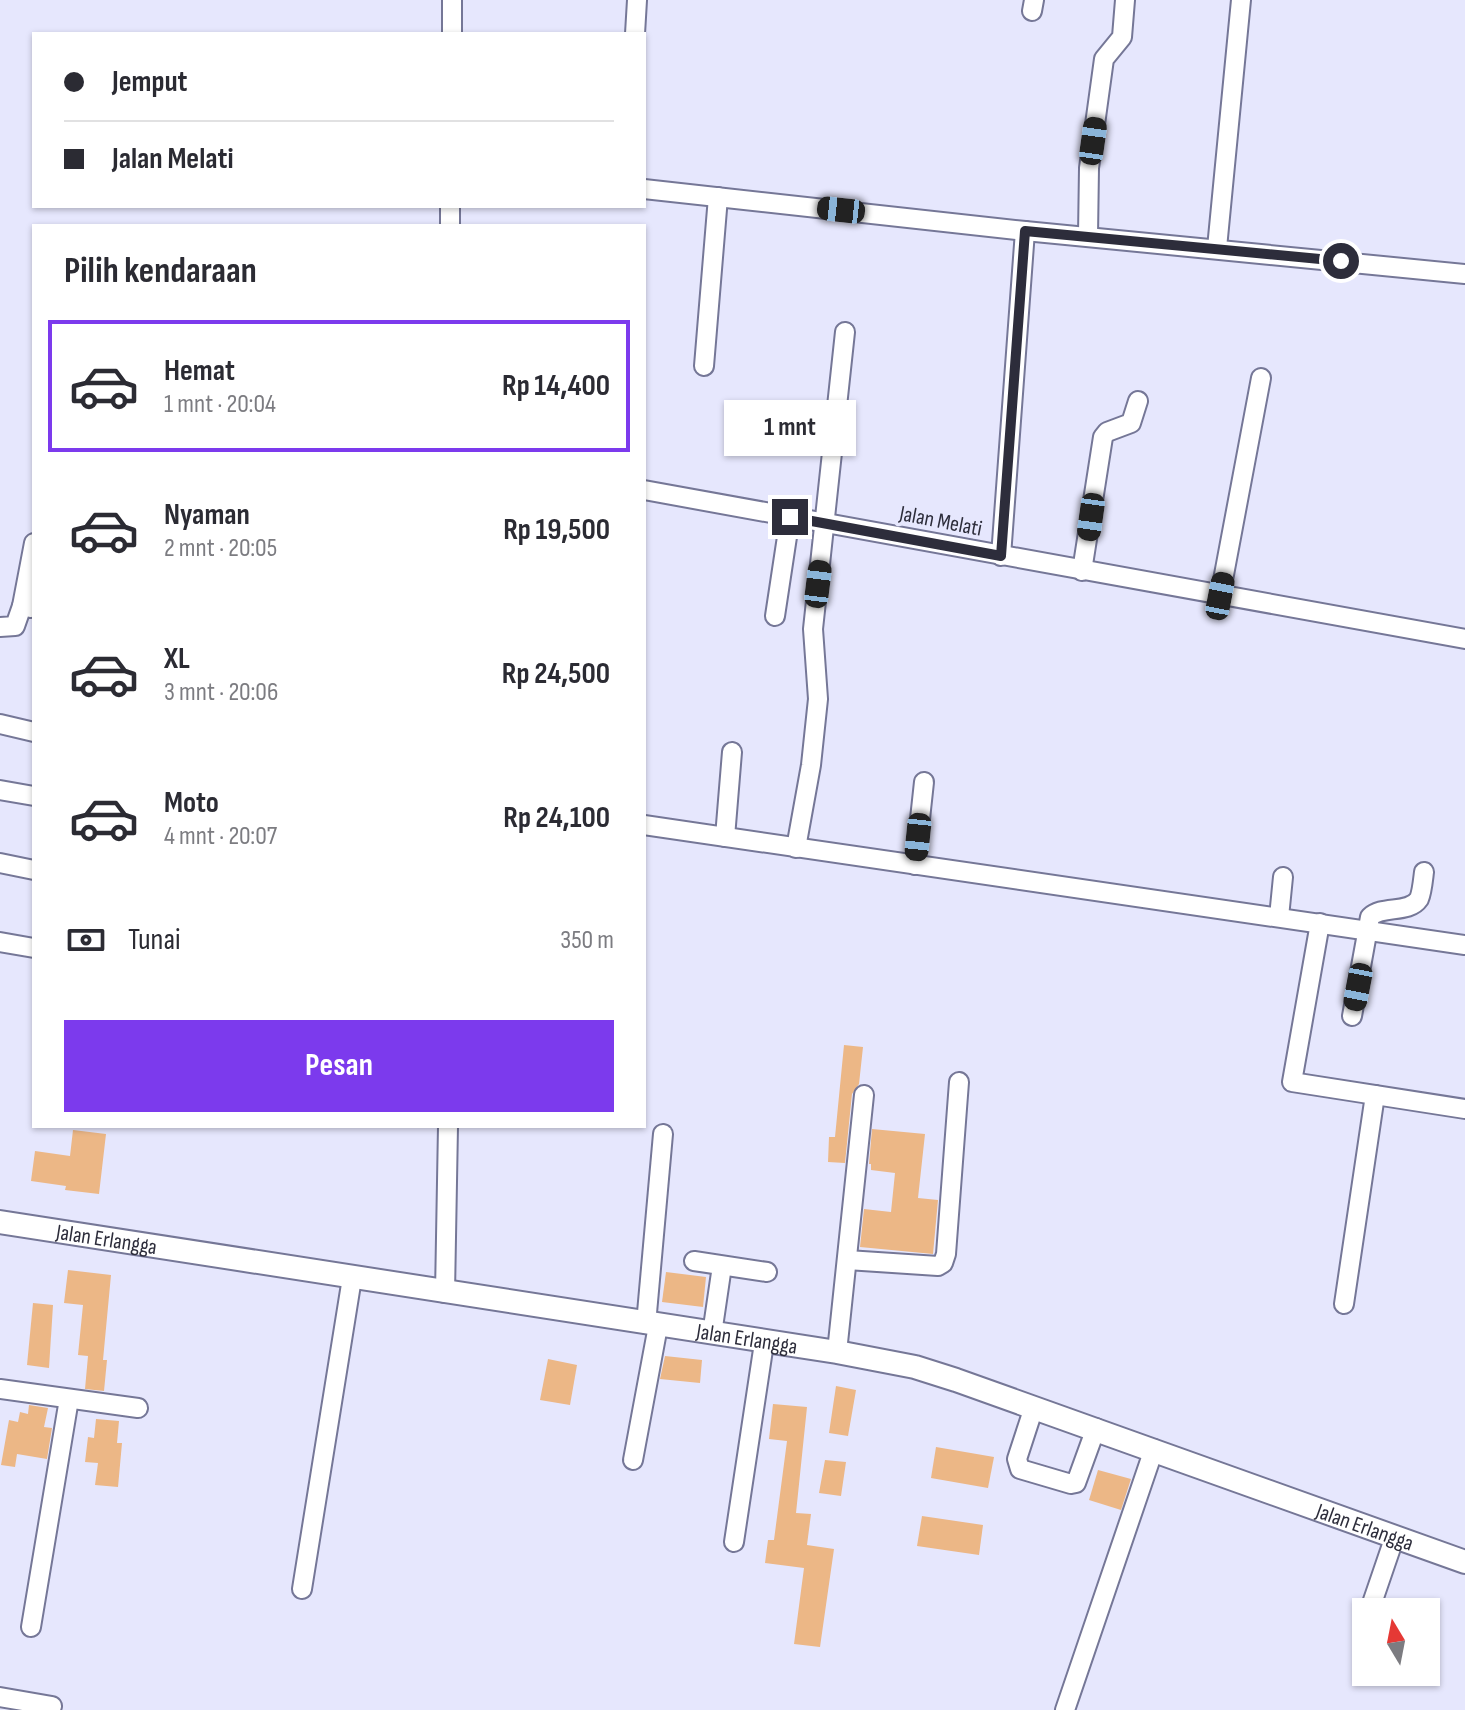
<!DOCTYPE html>
<html lang="id">
<meta charset="utf-8">
<style>
:root{--surface:#fff;--page:#f7f7f7;--text:#2b2b33;--muted:#7c7c81;--line:#e1e1e2;--accent:#7c3aed}
body{margin:0;font-family:"Sofia Sans Condensed",sans-serif;background:var(--page);color:var(--text);height:100vh;display:flex;flex-direction:column;font-size:30px;white-space:nowrap}
*{box-sizing:border-box;margin:0}
p{font-size:26px;color:var(--muted)}
.icon{flex:none;width:44px;height:44px;fill:none;stroke:currentColor;stroke-width:2;stroke-linecap:round;stroke-linejoin:round}
.map{position:relative;flex:1;overflow:hidden}
.side{position:absolute;left:32px;top:224px;width:614px;height:904px;display:flex;flex-direction:column;background:var(--surface);border-radius:0px;box-shadow:0 2px 6px #0004}
.side>*{flex:none}
.guide{position:absolute;left:32px;top:32px;width:614px;height:176px;border-radius:0px;box-shadow:0 2px 6px #0004;display:grid;align-content:center;height:176px;padding:0 32px;background:var(--surface)}
.needle{width:52px;rotate:350deg}
.buttons{position:absolute;left:1352px;top:1598px;display:grid;gap:16px}
.buttons a{display:grid;place-items:center;width:88px;height:88px;border-radius:0px;background:var(--surface);box-shadow:0 2px 6px #0004;font-size:40px}
.end{position:absolute;width:36px;height:36px;margin:-18px;border:10px solid #2d2d3b;background:#fff;box-shadow:0 0 0 4px #fff}
.from{border-radius:50%}
.bubble{position:absolute;height:56px;border-radius:0px;background:var(--surface);box-shadow:0 2px 6px #0004;font-size:26px;font-weight:700;line-height:56px;text-align:center}
.car{position:absolute;width:24px;height:48px;margin:-24px -12px;border-radius:10px;box-shadow:0 0 6px 2px #0007;background:linear-gradient(#222 24%,#8ab4d8 0 40%,#222 0 76%,#8ab4d8 0 86%,#222 0)}
.guide b{display:flex;align-items:center;gap:28px;height:76px;font-size:30px}
.guide b+b{border-top:2px solid var(--line)}
.guide i{width:20px;height:20px;background:var(--text)}
ul{padding:0;list-style:none}
li{display:flex;align-items:center;gap:24px;height:132px;margin:0 16px 12px;padding:0 16px;border:4px solid transparent;border-radius:0px}
li div{flex:1}
li b{display:block;font-size:30px}
li em{font-style:normal;font-weight:700}
li.active{border-color:var(--accent)}
li>.icon{width:72px;height:72px;stroke-width:1.5}
h2{padding:0 32px;font-size:36px;line-height:96px}
.pay{display:flex;align-items:center;gap:20px;height:88px;padding:0 32px;font-size:30px}
.pay p{margin-inline-start:auto}
.action{display:flex;gap:16px;margin-top:auto;padding:16px 32px}
.action a{flex:1;height:92px;border-radius:0px;background:var(--accent);color:#fff;font-size:32px;font-weight:700;line-height:92px;text-align:center}
.map>svg:first-child{display:block}
.building{fill:#ecb786}
.lines{fill:none;stroke-linecap:round;stroke-linejoin:round}
.minor-casing{stroke:#757797;stroke-width:22}
.major-casing{stroke:#757797;stroke-width:26}
.minor{stroke:#fff;stroke-width:18}
.major{stroke:#fff;stroke-width:22}
.route{stroke:#2d2d3b;stroke-width:10}
.labels{text-anchor:middle;stroke-width:7;stroke-linejoin:round;paint-order:stroke}
.street-label{font-size:22px;fill:#2d2d3b;stroke:#e6e7fd}
</style>
<div class="map">
<svg width="1465" height="1710" viewBox="0 0 1465 1710">
<rect width="100%" height="100%" fill="#e6e7fd"/>
<g class="building">
<polygon points="844,1045 863,1047 859,1084 852,1094 845,1163 828,1162 829,1137 835,1137"/>
<polygon points="872,1129 925,1134 918,1198 938,1200 933,1254 860,1247 864,1209 891,1212 895,1173 871,1170 871,1164 869,1164"/>
<polygon points="73,1130 106,1134 99,1194 65,1190 66,1186 31,1181 35,1151 70,1156"/>
<polygon points="68,1270 111,1275 103,1360 107,1360 104,1391 85,1389 88,1356 78,1355 83,1305 64,1303"/>
<polygon points="666,1272 706,1277 703,1307 662,1302"/>
<polygon points="33,1303 53,1305 49,1368 27,1365"/>
<polygon points="665,1356 702,1360 700,1383 660,1379"/>
<polygon points="548,1359 577,1365 570,1405 540,1400"/>
<polygon points="836,1386 856,1390 848,1436 829,1433"/>
<polygon points="773,1404 807,1407 796,1513 811,1514 807,1545 834,1549 820,1647 794,1644 804,1568 765,1563 768,1540 774,1540 787,1441 769,1439"/>
<polygon points="29,1405 48,1408 44,1427 52,1428 47,1459 17,1454 15,1467 1,1465 9,1420 18,1422 20,1412 28,1414"/>
<polygon points="96,1419 119,1421 117,1443 122,1443 118,1487 95,1485 98,1463 85,1462 88,1437 94,1438"/>
<polygon points="936,1447 994,1457 988,1488 931,1478"/>
<polygon points="825,1460 846,1462 841,1496 819,1493"/>
<polygon points="1098,1470 1131,1479 1121,1510 1089,1500"/>
<polygon points="922,1516 983,1525 979,1555 917,1546"/>
</g>
<g class="lines">
<defs>
<g id="minor">
<polyline points="1032,11 1034,0"/>
<polyline points="452,34 452,0"/>
<polyline points="635,34 637,0"/>
<polyline points="644,189 1025,231 1465,274"/>
<polyline points="450,226 450,206"/>
<polyline points="1088,235 1089,168 1104,59 1122,37 1125,0"/>
<polyline points="1217,248 1241,0"/>
<polyline points="704,366 718,197"/>
<polyline points="644,490 1465,639"/>
<polyline points="1001,556 1025,231"/>
<polyline points="1082,571 1103,437 1107,432 1131,423 1138,401"/>
<polyline points="1220,596 1261,378"/>
<polyline points="22,606 34,543"/>
<polyline points="775,616 790,517"/>
<polyline points="0,627 15,626 22,606 31,608"/>
<polyline points="0,724 34,732"/>
<polyline points="0,790 34,796"/>
<polyline points="644,825 1465,945"/>
<polyline points="725,837 732,752"/>
<polyline points="796,848 811,765 818,699 813,629 845,332"/>
<polyline points="0,863 34,870"/>
<polyline points="915,865 924,782"/>
<polyline points="1279,917 1283,877"/>
<polyline points="1320,923 1292,1082 1465,1109"/>
<polyline points="0,942 34,948"/>
<path d="M1352,1016L1370,917C1382,905 1409,914 1419,899C1422,892 1423,880 1424,872"/>
<polyline points="847,1260 938,1266 943,1263 946,1254 959,1082"/>
<polyline points="694,1261 767,1272"/>
<polyline points="445,1293 448,1126"/>
<polyline points="1344,1304 1375,1095"/>
<polyline points="646,1324 663,1134"/>
<polyline points="712,1334 722,1266"/>
<polyline points="837,1352 864,1095"/>
<polyline points="0,1389 138,1408"/>
<polyline points="1034,1407 1017,1459 1020,1469 1071,1484 1076,1483 1096,1428"/>
<polyline points="633,1460 658,1326"/>
<polyline points="734,1542 764,1343"/>
<polyline points="302,1589 352,1278"/>
<polyline points="1369,1612 1395,1536"/>
<polyline points="31,1627 69,1399"/>
<polyline points="0,1697 52,1706"/>
<polyline points="1065,1710 1154,1449"/>
</g>
<g id="major">
<path id="s1" d="M0,1222L837,1352L915,1367L956,1380L1465,1562"/>
</g>
</defs>
<use href="#minor" class="minor-casing"/>
<use href="#major" class="major-casing"/>
<use href="#minor" class="minor"/>
<use href="#major" class="major"/>
</g>
<g class="lines">
<polyline class="route" points="790,517 1001,556 1025,231 1341,261"/>
</g>
<g class="labels">
<g class="street-label">
<text transform="translate(941 520) rotate(11)" y="8">Jalan Melati</text>
<text dy="8" stroke="none"><textPath href="#s1" startOffset="108">Jalan Erlangga</textPath></text>
<text dy="8" stroke="none"><textPath href="#s1" startOffset="756">Jalan Erlangga</textPath></text>
<text dy="8" stroke="none"><textPath href="#s1" startOffset="1404">Jalan Erlangga</textPath></text>
</g>
</g>
</svg>
<div class="buttons">
<a><svg class="needle" viewBox="-14 -14 28 28"><path d="M0-13l5 13h-10z" fill="#e53935"/><path d="M0 13l5-13h-10z" fill="#7c7c81"/></svg></a>
</div>
<i class="end from" style="left:1341px;top:261px"></i>
<i class="end" style="left:790px;top:517px"></i>
<div class="bubble" style="left:724px;top:400px;width:132px">1 mnt</div>
<i class="car" style="left:1093px;top:141px;rotate:8deg"></i>
<i class="car" style="left:841px;top:210px;rotate:276deg"></i>
<i class="car" style="left:1091px;top:517px;rotate:188deg"></i>
<i class="car" style="left:818px;top:584px;rotate:7deg"></i>
<i class="car" style="left:1220px;top:596px;rotate:11deg"></i>
<i class="car" style="left:918px;top:837px;rotate:186deg"></i>
<i class="car" style="left:1358px;top:987px;rotate:191deg"></i>
<div class="guide">
<b><i class="from"></i>Jemput</b>
<b><i></i>Jalan Melati</b>
</div>
<section class="side">
<h2>Pilih kendaraan</h2>
<ul>
<li class="active"><svg class="icon" aria-label="car" viewBox="0 0 24 24"><path d="M5 17H2v-5l4-1 3-4h7l3 4 3 1v5h-3M9 17h6M6 11h13"/><circle cx="7" cy="17" r="2"/><circle cx="17" cy="17" r="2"/></svg><div><b>Hemat</b><p>1 mnt · 20:04</p></div><em>Rp 14,400</em></li>
<li><svg class="icon" aria-label="car" viewBox="0 0 24 24"><path d="M5 17H2v-5l4-1 3-4h7l3 4 3 1v5h-3M9 17h6M6 11h13"/><circle cx="7" cy="17" r="2"/><circle cx="17" cy="17" r="2"/></svg><div><b>Nyaman</b><p>2 mnt · 20:05</p></div><em>Rp 19,500</em></li>
<li><svg class="icon" aria-label="car" viewBox="0 0 24 24"><path d="M5 17H2v-5l4-1 3-4h7l3 4 3 1v5h-3M9 17h6M6 11h13"/><circle cx="7" cy="17" r="2"/><circle cx="17" cy="17" r="2"/></svg><div><b>XL</b><p>3 mnt · 20:06</p></div><em>Rp 24,500</em></li>
<li><svg class="icon" aria-label="car" viewBox="0 0 24 24"><path d="M5 17H2v-5l4-1 3-4h7l3 4 3 1v5h-3M9 17h6M6 11h13"/><circle cx="7" cy="17" r="2"/><circle cx="17" cy="17" r="2"/></svg><div><b>Moto</b><p>4 mnt · 20:07</p></div><em>Rp 24,100</em></li>
</ul>
<div class="pay"><svg class="icon" aria-label="cash" viewBox="0 0 24 24"><path d="M3 7h18v10H3z"/><circle cx="12" cy="12" r="2"/></svg>Tunai<p>350 m</p></div>
<div class="action"><a>Pesan</a></div>
</section>
</div>
